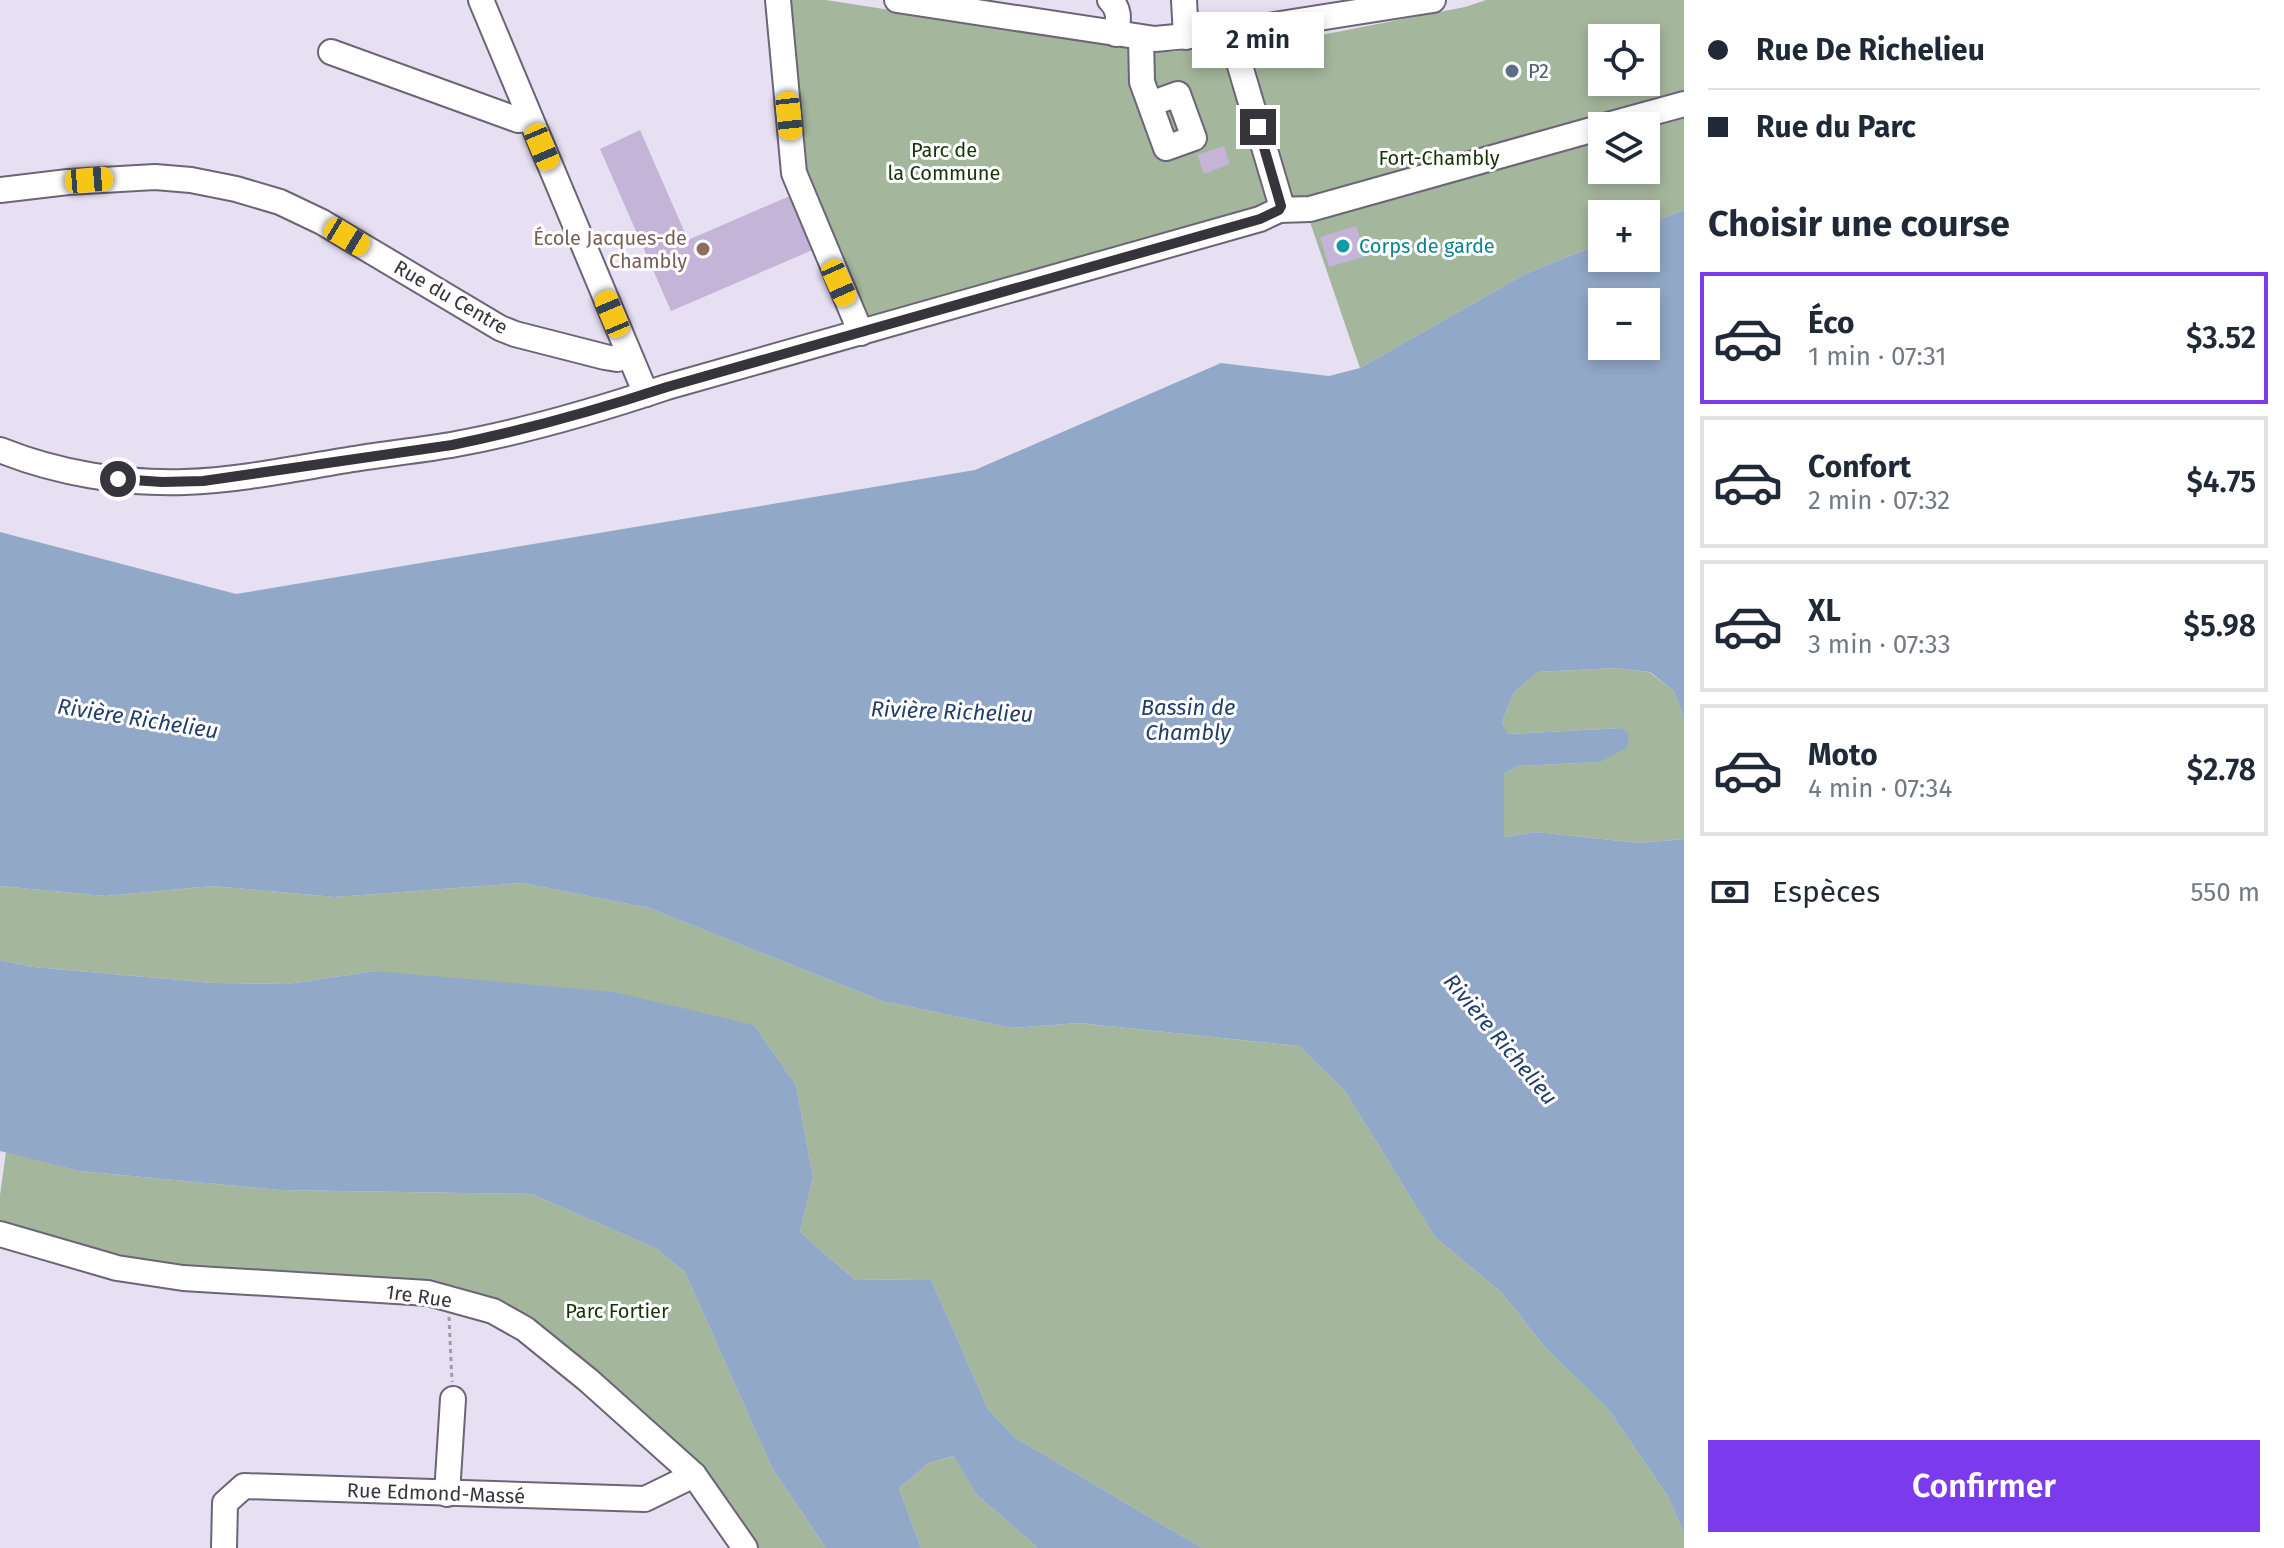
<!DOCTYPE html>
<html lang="fr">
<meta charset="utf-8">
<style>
:root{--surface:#fff;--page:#f6f6f7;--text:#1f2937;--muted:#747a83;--line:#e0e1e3;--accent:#7c3aed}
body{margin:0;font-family:"Fira Sans",sans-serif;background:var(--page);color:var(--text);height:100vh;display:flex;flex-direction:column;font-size:30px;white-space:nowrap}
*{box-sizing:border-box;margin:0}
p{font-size:26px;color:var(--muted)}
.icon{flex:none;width:44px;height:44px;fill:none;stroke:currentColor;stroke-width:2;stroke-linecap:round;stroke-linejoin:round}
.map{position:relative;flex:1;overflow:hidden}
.sheet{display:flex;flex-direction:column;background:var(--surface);width:600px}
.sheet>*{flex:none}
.top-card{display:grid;align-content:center;height:176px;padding:0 24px;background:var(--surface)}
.tools{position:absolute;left:1588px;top:24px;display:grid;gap:16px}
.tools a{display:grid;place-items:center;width:72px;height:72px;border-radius:0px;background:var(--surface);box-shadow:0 4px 12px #0003;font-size:40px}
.end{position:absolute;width:36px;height:36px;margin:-18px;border:10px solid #37343c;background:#fff;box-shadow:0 0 0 4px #fff}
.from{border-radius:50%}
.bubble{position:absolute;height:56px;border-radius:0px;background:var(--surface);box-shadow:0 4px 12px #0003;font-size:26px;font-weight:600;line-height:56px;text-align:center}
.car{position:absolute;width:24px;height:48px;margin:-24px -12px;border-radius:10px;box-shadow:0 0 6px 2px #0007;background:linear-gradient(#f5c518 24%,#345 0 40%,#f5c518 0 76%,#345 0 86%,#f5c518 0)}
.top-card b{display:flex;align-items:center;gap:28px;height:76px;font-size:30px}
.top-card b+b{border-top:2px solid var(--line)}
.top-card i{width:20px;height:20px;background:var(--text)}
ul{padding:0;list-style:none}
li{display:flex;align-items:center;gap:24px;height:132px;margin:0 16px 12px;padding:0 8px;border:4px solid var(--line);border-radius:0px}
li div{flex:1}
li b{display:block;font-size:30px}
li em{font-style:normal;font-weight:600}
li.on{border-color:var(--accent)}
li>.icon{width:72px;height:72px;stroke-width:1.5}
h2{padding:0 24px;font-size:36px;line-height:96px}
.pay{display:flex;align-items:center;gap:20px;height:88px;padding:0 24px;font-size:30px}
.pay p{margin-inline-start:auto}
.primary-button{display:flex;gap:16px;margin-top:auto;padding:16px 24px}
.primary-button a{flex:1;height:92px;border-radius:0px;background:var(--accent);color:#fff;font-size:32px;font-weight:600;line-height:92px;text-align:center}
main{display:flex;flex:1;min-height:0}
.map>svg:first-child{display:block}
.green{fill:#a4b69c;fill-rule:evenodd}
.water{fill:#92a8c8;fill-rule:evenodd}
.building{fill:#c3b4d8}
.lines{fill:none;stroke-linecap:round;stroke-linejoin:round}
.minor-casing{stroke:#6c6576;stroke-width:28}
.path{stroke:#a19ba9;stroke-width:3;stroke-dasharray:4 4;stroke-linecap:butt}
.minor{stroke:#fff;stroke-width:24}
.route{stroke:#37343c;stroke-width:10}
.service-dot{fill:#5c6f8a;stroke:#fff;stroke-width:3}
.culture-dot{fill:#0f9aa8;stroke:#fff;stroke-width:3}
.education-dot{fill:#8d6e63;stroke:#fff;stroke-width:3}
.labels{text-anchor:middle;stroke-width:6;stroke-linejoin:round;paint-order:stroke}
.service-label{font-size:20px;fill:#4e5e75;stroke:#fff;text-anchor:start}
.park-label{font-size:20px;fill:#153404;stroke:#fff}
.education-label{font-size:20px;fill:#785e54;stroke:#fff;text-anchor:end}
.culture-label{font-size:20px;fill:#0d838f;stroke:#fff;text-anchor:start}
.street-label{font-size:20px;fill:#37343c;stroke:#fff}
.water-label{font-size:22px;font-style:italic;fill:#203e69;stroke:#fff}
</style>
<main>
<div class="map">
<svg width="1684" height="1548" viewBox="0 0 1684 1548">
<rect width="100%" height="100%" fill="#e7dff2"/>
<g class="green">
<polygon points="778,0 826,0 1147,50 1173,52 1234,44 1281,204 861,333 794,173"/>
<path d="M1486,0H1684V210L1646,225V214H1602V243L1525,274L1360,368L1309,219L1291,214L1244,50L1465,7ZM1602,38H1646V82H1602ZM1602,126H1646V170H1602Z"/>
<polygon points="1617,668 1649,672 1674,691 1684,719 1684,839 1639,843 1536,832 1504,837 1504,774 1517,766 1600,762 1621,728 1508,734 1502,723 1514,692 1538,672"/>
<polygon points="522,883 649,908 882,1001 1012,1028 1079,1023 1299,1046 1345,1091 1435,1237 1502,1293 1543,1345 1609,1410 1669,1498 1684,1534 1684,1548 1202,1548 1014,1437 988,1409 931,1279 855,1280 800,1232 813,1177 796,1085 754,1025 375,971 288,984 214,983 33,967 0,960 0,886 105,896 213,886 335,897"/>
<polygon points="6,1152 79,1171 280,1190 532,1194 657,1249 685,1272 772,1468 826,1548 747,1548 709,1494 493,1311 183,1278 0,1234 0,1195"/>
<polygon points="955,1456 976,1494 1038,1548 921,1548 899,1488 929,1463"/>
</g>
<g class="water">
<path d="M1684,210V719L1674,691L1650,672L1616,668L1538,672L1514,692L1502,723L1508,734L1621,728L1629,734L1627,748L1600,762L1517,766L1504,774V837L1536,832L1639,843L1684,839V1534L1669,1498L1609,1410L1543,1345L1502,1293L1435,1237L1345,1091L1299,1046L1079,1023L1012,1028L882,1001L649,908L522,883L335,897L213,886L105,896L0,886V532L236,594L975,470L1221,363L1329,376L1360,368L1525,274L1602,243V258H1646V225ZM1602,302H1646V346H1602Z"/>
<polygon points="0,960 33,967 214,983 288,984 375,971 614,992 754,1025 796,1085 813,1177 800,1232 855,1280 931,1279 988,1409 1014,1437 1202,1548 1038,1548 976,1494 954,1456 929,1463 899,1488 921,1548 826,1548 772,1468 685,1272 657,1249 532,1194 280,1190 79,1171 0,1151"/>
</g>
<g class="building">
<polygon points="640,130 688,240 792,195 815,249 671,311 600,149"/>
<polygon points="1224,146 1230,164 1204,174 1197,155"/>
<polygon points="1356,226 1366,256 1329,267 1320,237"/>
</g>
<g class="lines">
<defs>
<g id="minor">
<polyline points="481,0 646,394"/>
<polyline points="778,0 794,173 861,333"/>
<polyline points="897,0 1155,39 1230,32 1433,0"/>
<path d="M1110,0C1121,10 1118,21 1116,34"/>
<polyline points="1184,0 1186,37"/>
<polyline points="1230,32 1281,204 1279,210"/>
<polyline points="1141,38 1142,82 1166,148 1194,138 1178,94 1150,104"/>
<polyline points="331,52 510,117 518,120 530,119"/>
<polyline points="1604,126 1684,104"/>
<polyline points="0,190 68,182 155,177 191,180 236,189 280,202 322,222 500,328 515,334 605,357 617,359 629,356"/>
<path d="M0,450C57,473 123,484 185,482C243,480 302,467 360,458C391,453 424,450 456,444C527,431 598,410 667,387L1260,219L1279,210L1310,209L1602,127"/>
<polyline points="0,1234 117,1268 183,1278 428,1293 493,1311 525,1329 588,1380 694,1475 745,1548"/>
<polyline points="447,1494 453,1399"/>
<polyline points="224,1548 225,1503 244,1486 645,1499 694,1475"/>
</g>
</defs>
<use href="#minor" class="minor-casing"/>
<polyline class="path" points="449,1317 452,1382"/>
<use href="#minor" class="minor"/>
</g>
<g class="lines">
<path class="route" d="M118,479L162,482L203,481L452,445C525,430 597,410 667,387L1260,219L1279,210L1281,206L1258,127"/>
</g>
<circle class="service-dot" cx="1512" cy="71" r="8"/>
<circle class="culture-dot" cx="1343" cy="246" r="8"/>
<circle class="education-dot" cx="703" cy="249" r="8"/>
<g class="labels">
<g class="service-label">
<text x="1528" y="78">P2</text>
</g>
<g class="park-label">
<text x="944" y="157">Parc de<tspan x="944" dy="23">la Commune</tspan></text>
<text x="1439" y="165">Fort-Chambly</text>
<text x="617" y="1318">Parc Fortier</text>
</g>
<g class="education-label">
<text x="687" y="245">École Jacques-de<tspan x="687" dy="23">Chambly</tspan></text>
</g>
<g class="culture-label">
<text x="1359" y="253">Corps de garde</text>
</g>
<g class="street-label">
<text transform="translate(451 297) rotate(30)" y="7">Rue du Centre</text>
<text transform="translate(419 1296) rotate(8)" y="7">1re Rue</text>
<text transform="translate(436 1493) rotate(2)" y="7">Rue Edmond-Massé</text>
</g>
<g class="water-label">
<text x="1188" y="715">Bassin de<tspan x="1188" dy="25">Chambly</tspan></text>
<text transform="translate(952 711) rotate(2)" y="8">Rivière Richelieu</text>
<text transform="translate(138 718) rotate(9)" y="8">Rivière Richelieu</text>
<text transform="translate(1501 1039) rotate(50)" y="8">Rivière Richelieu</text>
</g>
</g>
</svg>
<div class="tools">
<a><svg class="icon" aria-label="locate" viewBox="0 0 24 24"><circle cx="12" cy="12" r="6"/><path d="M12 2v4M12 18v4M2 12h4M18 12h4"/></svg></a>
<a><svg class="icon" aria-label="layers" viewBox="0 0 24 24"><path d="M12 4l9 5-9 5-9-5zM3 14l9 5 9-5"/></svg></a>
<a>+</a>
<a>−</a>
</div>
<i class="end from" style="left:118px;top:479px"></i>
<i class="end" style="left:1258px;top:127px"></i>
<div class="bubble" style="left:1192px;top:12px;width:132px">2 min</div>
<i class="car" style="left:789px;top:116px;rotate:174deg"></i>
<i class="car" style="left:542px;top:147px;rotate:157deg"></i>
<i class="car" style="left:89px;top:180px;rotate:85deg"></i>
<i class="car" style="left:347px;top:237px;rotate:121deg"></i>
<i class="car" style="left:839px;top:283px;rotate:156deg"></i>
<i class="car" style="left:612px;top:314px;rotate:337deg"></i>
</div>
<section class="sheet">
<div class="top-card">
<b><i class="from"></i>Rue De Richelieu</b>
<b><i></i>Rue du Parc</b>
</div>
<h2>Choisir une course</h2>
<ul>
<li class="on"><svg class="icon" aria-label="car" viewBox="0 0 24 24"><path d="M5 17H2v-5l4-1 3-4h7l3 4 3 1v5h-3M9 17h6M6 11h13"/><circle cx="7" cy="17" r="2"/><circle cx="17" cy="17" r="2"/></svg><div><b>Éco</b><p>1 min · 07:31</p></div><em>$3.52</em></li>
<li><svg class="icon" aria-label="car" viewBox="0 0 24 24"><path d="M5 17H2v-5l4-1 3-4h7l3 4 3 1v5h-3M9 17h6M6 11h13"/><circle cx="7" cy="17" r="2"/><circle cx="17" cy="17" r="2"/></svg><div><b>Confort</b><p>2 min · 07:32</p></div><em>$4.75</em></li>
<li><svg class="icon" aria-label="car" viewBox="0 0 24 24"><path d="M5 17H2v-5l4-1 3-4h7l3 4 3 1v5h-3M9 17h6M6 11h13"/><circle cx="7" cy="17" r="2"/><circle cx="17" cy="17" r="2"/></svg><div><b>XL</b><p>3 min · 07:33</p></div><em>$5.98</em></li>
<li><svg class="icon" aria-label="car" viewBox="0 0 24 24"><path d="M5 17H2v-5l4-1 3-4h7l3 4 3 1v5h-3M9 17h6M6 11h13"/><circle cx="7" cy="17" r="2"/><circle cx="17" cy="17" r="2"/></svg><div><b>Moto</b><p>4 min · 07:34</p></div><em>$2.78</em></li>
</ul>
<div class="pay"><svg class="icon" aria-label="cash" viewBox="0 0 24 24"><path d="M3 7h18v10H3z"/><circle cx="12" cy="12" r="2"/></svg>Espèces<p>550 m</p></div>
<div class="primary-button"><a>Confirmer</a></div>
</section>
</main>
